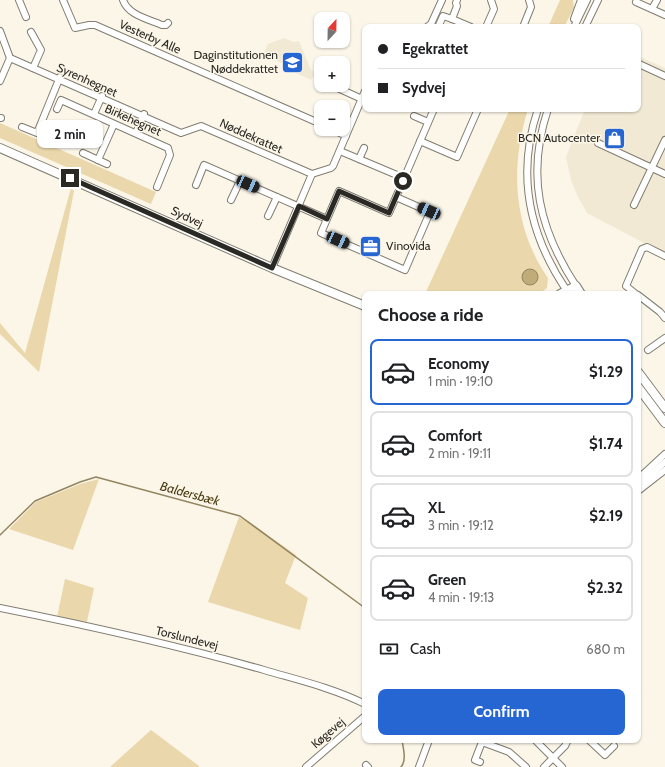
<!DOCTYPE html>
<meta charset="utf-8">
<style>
:root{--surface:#fff;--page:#f6f6f6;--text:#202124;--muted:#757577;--line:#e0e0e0;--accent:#2666d2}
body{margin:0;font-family:Cabin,sans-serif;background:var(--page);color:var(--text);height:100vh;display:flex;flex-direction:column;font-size:15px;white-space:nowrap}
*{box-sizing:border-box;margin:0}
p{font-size:13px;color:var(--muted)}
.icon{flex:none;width:22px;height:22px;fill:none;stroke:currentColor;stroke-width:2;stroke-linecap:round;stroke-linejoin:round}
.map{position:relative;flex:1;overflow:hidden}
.details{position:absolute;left:362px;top:291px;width:279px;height:452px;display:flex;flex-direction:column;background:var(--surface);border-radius:8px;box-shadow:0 1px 3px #0004}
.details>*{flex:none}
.banner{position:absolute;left:362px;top:24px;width:279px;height:88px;border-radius:8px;box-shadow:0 1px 3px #0004;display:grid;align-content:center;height:88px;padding:0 16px;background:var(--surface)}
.needle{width:26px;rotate:22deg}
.buttons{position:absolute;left:314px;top:12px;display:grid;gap:8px}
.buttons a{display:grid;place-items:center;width:36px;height:36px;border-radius:8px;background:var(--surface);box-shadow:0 1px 3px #0004;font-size:20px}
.end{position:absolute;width:18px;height:18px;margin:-9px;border:5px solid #2b2924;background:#fff;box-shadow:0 0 0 2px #fff}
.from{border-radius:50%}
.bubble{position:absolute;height:28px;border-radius:8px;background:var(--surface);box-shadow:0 1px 3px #0004;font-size:13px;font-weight:700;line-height:28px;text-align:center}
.car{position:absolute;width:12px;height:24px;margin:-12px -6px;border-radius:5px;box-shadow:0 0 3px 1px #0007;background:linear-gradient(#222 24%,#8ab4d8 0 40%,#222 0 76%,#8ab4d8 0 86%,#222 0)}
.banner b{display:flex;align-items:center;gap:14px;height:38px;font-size:15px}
.banner b+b{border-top:1px solid var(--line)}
.banner i{width:10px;height:10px;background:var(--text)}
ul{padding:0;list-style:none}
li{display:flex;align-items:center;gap:12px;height:66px;margin:0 8px 6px;padding:0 8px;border:2px solid var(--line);border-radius:8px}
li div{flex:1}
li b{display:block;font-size:15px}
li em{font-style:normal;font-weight:700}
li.selected{border-color:var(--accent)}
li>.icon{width:36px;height:36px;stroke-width:1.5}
h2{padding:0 16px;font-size:18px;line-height:48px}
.pay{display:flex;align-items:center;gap:10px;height:44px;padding:0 16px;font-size:15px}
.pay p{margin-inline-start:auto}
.cta{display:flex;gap:8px;margin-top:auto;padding:8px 16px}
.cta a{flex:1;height:46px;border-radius:8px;background:var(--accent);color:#fff;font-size:16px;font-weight:700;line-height:46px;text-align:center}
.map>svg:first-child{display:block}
.built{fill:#f1e9d4}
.green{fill:#ead8ac}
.water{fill:#c0ac78;stroke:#93855f}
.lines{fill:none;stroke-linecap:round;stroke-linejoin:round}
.stream{stroke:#93855f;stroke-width:1.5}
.minor-casing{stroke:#817d71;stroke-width:8}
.major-casing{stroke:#817d71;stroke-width:10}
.minor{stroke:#fff;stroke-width:6}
.major{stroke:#fff;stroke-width:8}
.route{stroke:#2b2924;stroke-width:5}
.labels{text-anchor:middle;stroke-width:3;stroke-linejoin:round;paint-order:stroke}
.street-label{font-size:12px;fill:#2b2924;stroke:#fbf6e8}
.poi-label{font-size:12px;fill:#2b2924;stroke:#fbf6e8;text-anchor:end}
.water-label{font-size:13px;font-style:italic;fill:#4c3d14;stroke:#fbf6e8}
</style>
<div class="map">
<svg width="665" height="767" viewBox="0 0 665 767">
<rect width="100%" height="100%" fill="#fbf6e8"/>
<g class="built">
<polygon points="284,38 294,42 299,41 311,70 321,74 321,78 318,79 313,77 311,80 294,72 295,69 263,55 268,44"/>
<polygon points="638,56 665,68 665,254 587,213 578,197 571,180 566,157 585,109 638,109"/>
</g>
<g class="green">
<polygon points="560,0 573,0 574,8 564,27 548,27"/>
<path d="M510,109H528C510,166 513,228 548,278L547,288L539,294H425Z"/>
<polygon points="0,123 156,192 151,204 0,138"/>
<polygon points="71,188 74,191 39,372 0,334 0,323 25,353"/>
<polygon points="99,479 73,550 9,529 36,502 80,484"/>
<polygon points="239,517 248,521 296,555 285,583 308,598 300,630 208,602"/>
<polygon points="65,579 94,588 87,622 57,617"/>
<polygon points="151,730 199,766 199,767 110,767"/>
</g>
<circle class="water" cx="530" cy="277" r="8"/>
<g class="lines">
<g class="stream">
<polyline points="0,535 35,501 80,482 96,477 240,516 365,608"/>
<path d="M401,767C407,760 403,748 402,740"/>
</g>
<defs>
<g id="minor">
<polyline points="19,0 26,17"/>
<polyline points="63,0 75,28 89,25 95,25 321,124"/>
<path d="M123,0C128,15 148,19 162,25H166L168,23"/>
<polyline points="457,0 456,3 457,6 452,19 471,27"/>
<polyline points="636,2 665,15"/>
<polyline points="652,9 657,0"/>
<polyline points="574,19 581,0"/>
<polyline points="439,25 443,16 452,19"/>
<polyline points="427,27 431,24 442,0"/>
<polyline points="486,27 494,9 491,0"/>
<polyline points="523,27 531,7 529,0"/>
<polyline points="574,27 587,0"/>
<polyline points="585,27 598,0"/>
<polyline points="0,31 10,58 181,133 201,126 312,174"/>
<polyline points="31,32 41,50 33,68"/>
<polyline points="639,64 665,76"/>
<polyline points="0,81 10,58"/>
<polyline points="331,85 362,99"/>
<polyline points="57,109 61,100 168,148 170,155 157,187"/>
<path d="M538,109C516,174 529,235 567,291"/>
<path d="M548,109C526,175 539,229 576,286"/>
<polyline points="94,114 102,96"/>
<polyline points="414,116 428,122"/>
<polyline points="0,118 1,118"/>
<polyline points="22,127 37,133 60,77"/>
<polyline points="331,129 346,136"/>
<polyline points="136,133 144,114"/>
<polyline points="420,141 457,157 478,109"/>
<polyline points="598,143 665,174"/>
<polyline points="340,151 404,178"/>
<polyline points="83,153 107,164"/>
<polyline points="359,159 364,148"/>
<polyline points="98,160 114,124"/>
<polyline points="196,185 204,165 327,219 321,233 405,270 430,212 396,197 389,213 339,191 327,219"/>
<polyline points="396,197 434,109"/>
<polyline points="231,200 240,181"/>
<polyline points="634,205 665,140"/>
<polyline points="268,216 277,197"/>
<polyline points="272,268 312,174 331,168 333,166 365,91"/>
<polyline points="636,294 626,286 642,249 647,247 665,256"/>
<polyline points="638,295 660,312 665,318"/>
<polyline points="648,350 665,338"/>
<polyline points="638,479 665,454"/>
<polyline points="638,486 665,462"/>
<polyline points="638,491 665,470"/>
<path d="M0,608C90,626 176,645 264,670C298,680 333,688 365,704"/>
<polyline points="535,740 562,767"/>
<polyline points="589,740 605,755 614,746"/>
<polyline points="480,762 475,760 482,742 509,752 526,767"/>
<polyline points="366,765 368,767"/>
<polyline points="306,767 365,716"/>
<polyline points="419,767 429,740"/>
<polyline points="544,767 565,746 568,740"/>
</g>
<g id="major">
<polyline points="0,148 272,268 365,306"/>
<polyline points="560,294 576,286 581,294"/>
<polyline points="638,372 665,408"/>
<polyline points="638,387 665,423"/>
</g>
</defs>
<use href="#minor" class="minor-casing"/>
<use href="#major" class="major-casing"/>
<use href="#minor" class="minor"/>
<use href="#major" class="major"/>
</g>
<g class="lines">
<polyline class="route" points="70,178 272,268 299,206 327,219 339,191 389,213 403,181"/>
</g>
<defs>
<symbol id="school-square" viewBox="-11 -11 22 22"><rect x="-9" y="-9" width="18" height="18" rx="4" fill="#2666d2" stroke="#fbf6e8"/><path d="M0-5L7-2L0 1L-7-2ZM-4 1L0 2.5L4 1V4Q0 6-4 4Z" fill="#fff"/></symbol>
<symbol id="shop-square" viewBox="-11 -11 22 22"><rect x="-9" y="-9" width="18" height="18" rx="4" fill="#2666d2" stroke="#fbf6e8"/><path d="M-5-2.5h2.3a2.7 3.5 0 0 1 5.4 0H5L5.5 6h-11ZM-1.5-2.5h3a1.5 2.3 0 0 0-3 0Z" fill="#fff"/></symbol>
<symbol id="office-square" viewBox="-11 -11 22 22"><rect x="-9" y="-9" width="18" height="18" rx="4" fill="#2666d2" stroke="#fbf6e8"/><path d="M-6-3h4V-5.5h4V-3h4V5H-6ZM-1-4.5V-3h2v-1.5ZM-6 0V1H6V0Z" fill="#fff"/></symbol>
</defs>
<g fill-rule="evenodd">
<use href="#school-square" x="280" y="50" width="25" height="25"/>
<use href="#shop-square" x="602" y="126" width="25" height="25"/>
<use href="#office-square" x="358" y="234" width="25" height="25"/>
</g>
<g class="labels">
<g class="street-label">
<text transform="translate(150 37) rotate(24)" y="4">Vesterby Alle</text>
<text transform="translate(87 80) rotate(24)" y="4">Syrenhegnet</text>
<text transform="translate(133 120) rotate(24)" y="4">Birkehegnet</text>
<text transform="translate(251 136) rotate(24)" y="4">Nøddekrattet</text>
<text transform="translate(187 217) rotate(25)" y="4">Sydvej</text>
<text transform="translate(187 638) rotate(14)" y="4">Torslundevej</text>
<text transform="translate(328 733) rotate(-41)" y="4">Køgevej</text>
</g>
<g class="poi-label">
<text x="278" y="59">Daginstitutionen<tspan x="278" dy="14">Nøddekrattet</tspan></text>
<text x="600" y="142">BCN Autocenter</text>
<text x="386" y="250" text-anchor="start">Vinovida</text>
</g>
<g class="water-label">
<text transform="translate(190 493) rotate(15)" y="5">Baldersbæk</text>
</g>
</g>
</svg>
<div class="buttons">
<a><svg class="needle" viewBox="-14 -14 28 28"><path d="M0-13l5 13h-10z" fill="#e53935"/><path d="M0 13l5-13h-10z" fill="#757577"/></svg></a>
<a>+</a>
<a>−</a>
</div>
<i class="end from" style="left:403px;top:181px"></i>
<i class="end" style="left:70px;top:178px"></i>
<div class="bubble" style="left:37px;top:120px;width:66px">2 min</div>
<i class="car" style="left:248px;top:184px;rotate:114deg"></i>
<i class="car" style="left:429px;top:211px;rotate:294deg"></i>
<i class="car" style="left:338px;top:240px;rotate:114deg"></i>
<div class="banner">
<b><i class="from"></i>Egekrattet</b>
<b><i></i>Sydvej</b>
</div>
<section class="details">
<h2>Choose a ride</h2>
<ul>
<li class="selected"><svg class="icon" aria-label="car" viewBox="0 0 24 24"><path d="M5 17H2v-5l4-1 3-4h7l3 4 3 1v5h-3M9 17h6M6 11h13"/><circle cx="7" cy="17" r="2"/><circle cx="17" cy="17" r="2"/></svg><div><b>Economy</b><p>1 min · 19:10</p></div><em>$1.29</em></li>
<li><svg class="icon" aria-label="car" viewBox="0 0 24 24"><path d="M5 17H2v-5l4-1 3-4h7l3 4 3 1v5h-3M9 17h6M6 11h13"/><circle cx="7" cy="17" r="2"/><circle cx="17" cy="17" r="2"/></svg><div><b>Comfort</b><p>2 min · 19:11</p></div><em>$1.74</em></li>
<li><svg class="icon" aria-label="car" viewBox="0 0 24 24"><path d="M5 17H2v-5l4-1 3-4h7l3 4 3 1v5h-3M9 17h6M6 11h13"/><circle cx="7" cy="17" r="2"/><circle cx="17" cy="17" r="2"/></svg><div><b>XL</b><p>3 min · 19:12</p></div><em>$2.19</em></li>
<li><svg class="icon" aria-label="car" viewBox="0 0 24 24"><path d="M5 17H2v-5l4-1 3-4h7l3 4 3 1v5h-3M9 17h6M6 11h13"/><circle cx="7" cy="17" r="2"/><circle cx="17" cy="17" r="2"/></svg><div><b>Green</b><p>4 min · 19:13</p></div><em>$2.32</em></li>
</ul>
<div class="pay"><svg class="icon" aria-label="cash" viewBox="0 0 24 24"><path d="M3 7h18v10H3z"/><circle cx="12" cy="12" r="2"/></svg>Cash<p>680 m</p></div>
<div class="cta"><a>Confirm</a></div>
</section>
</div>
